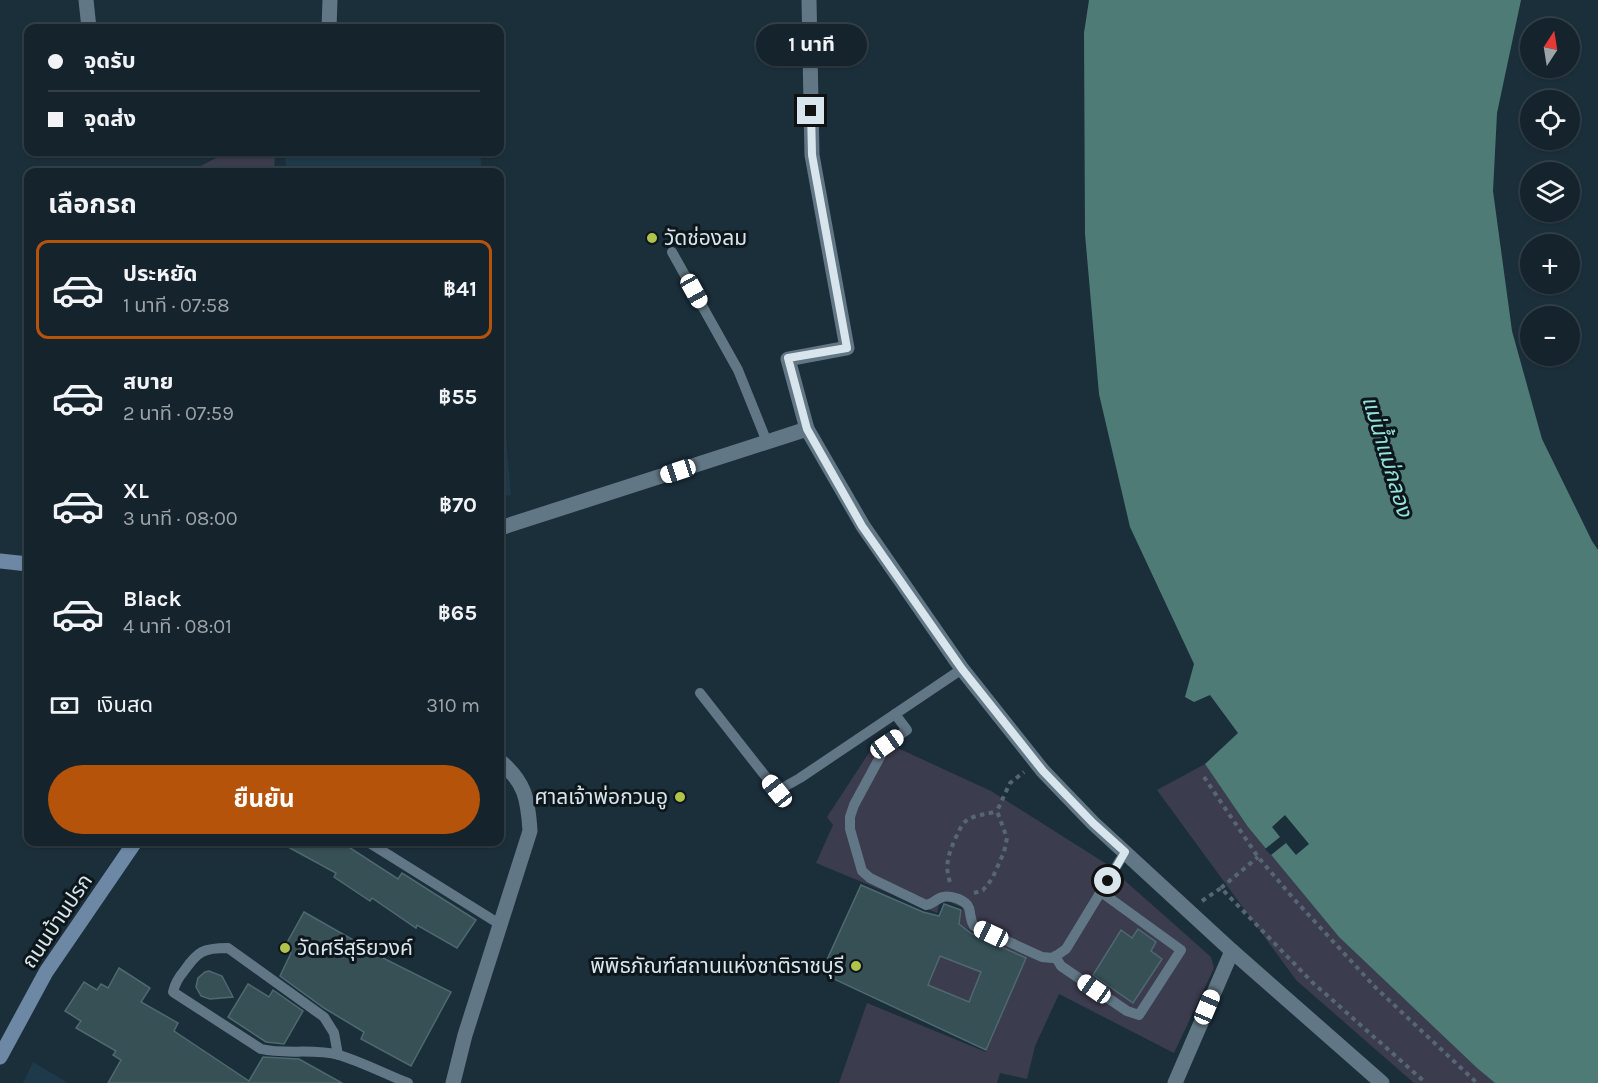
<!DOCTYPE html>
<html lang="th">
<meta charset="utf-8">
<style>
:root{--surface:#14232c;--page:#1d2b34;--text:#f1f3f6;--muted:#9da4a9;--line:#334048;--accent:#b45309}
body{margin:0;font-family:Karla,"Noto Sans Thai",sans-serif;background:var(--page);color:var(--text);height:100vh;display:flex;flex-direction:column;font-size:22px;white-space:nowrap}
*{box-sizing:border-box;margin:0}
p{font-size:20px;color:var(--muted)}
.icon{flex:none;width:33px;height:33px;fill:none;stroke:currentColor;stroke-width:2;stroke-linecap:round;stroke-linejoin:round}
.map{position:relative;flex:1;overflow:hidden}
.side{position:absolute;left:24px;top:168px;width:480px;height:678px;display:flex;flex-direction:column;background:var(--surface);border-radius:12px;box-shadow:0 2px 4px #0004,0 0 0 2px var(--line)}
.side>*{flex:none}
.hud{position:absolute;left:24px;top:24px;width:480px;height:132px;border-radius:12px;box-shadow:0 2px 4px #0004,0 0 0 2px var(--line);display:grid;align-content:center;height:132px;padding:0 24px;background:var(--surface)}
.needle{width:39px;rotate:12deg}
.tools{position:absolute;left:1520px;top:18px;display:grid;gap:12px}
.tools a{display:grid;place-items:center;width:60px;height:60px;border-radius:50%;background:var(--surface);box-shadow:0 2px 4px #0004,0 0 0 2px var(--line);font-size:30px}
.end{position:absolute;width:27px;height:27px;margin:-14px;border:8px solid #d9e5ed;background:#111;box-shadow:0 0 0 3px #111}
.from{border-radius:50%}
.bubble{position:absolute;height:42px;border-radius:21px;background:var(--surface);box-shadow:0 2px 4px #0004,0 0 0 2px var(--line);font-size:20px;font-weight:700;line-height:42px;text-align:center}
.car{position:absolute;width:18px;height:36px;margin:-18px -9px;border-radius:8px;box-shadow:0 0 4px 2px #0007;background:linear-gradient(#fff 24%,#345 0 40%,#fff 0 76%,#345 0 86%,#fff 0)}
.hud b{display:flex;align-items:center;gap:21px;height:57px;font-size:22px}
.hud b+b{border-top:2px solid var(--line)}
.hud i{width:15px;height:15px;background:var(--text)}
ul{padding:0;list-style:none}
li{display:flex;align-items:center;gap:18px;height:99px;margin:0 12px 9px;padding:0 12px;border:3px solid transparent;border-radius:12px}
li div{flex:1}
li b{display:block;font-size:22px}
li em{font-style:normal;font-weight:700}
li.on{border-color:var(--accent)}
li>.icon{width:54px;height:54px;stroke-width:1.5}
h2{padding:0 24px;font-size:27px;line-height:72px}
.pay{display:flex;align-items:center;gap:15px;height:66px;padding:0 24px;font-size:22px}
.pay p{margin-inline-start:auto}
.cta{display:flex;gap:12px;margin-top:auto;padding:12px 24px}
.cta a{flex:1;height:69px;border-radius:36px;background:var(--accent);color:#fff;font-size:24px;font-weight:700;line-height:69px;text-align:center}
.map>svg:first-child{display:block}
.built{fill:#1e3949}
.green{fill:#3c3c4f}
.water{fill:#4f7b77}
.pier{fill:#1b2f3b}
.building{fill:#365056;stroke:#4e696f;stroke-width:1.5;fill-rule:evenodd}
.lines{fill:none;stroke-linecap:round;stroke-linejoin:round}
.path{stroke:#566772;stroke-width:4;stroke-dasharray:4.5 4.5;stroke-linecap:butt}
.lane{stroke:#627785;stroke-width:10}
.street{stroke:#627785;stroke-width:15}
.secondary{stroke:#6d88a4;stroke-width:15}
.route{stroke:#d9e5ed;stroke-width:8}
.poi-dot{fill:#b2c34c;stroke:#0d161b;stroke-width:2}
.labels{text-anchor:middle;stroke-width:6;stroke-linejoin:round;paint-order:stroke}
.poi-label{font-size:21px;fill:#d9e5ed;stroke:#0d161b;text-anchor:start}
.street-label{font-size:21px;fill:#d9e5ed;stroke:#0d161b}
.water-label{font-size:22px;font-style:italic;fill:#93e2db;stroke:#0d161b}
</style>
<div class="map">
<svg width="1598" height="1083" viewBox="0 0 1598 1083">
<rect width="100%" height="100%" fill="#1b2f3b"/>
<g class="built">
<polygon points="284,152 480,152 482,172 287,172"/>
<polygon points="500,369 511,495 500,497"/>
<polygon points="33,1062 68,1083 23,1083"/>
</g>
<g class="green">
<polygon points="228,152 275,152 274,172 189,172"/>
<polygon points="878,739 991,791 1105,863 1211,957 1214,968 1174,1053 1059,994 1035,1046 1027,1079 1000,1073 997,1083 839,1083 867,1003 986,1052 1024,961 959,924 963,908 941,898 937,913 816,863 833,825 827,817"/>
<polygon points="1205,764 1248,827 1339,937 1477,1068 1495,1083 1414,1083 1296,980 1157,790"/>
<polygon points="940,956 981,972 969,1002 929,985"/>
</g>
<polygon class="water" points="1089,0 1521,0 1497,113 1493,191 1512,331 1542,439 1592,541 1598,550 1598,1083 1495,1083 1477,1068 1339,937 1248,827 1205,764 1238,733 1210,695 1194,702 1185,697 1194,664 1130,527 1099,394 1085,234 1084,33"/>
<polygon class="pier" points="1285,815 1309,844 1296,855 1286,843 1271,855 1265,849 1280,837 1272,827"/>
<g class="building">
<polygon points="279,842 341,842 398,879 402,873 476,920 457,948 417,925 416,928 372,898 370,901 334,877 336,873"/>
<path d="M861,885L923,912L939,916L944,904L961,910L959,924L971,933L1026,958L986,1050L821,973ZM940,956L981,972L969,1002L928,985Z"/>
<polygon points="304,912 364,946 363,948 451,992 411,1066 361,1039 364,1032 324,1008 280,976 291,953 284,948"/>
<polygon points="1138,929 1156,942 1151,951 1162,959 1133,1003 1093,975 1121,930 1132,938"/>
<polygon points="119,968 150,988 141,1002 178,1023 174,1031 249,1081 263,1057 299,1059 342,1083 108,1083 121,1060 113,1055 116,1051 76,1028 81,1021 65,1011 84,982 97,990 101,984 108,988"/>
<polygon points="209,971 222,976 233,997 210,999 201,996 196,987 198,978 205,972"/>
<polygon points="248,984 269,997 273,990 303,1011 284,1044 266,1042 228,1017"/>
</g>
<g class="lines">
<g class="path">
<polyline points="1204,777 1258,857 1294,899 1375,987 1477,1083"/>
<path d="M950,882C944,865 949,853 956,837C959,832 961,824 966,821C975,814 987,815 997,811"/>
<polyline points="1221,888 1258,857"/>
<polyline points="974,893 983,890 992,879 1004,852 1007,838 997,811 1010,783 1024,772"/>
<polyline points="1202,901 1221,888 1312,982 1426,1083"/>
</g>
<g class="lane">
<polyline points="672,252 738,370 767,442"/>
<polyline points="700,693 777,791 800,778 962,669"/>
<path d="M895,714L907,730L887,744L854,805L850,817V829L862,871L870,878L926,905C933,904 937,898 943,897C951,895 966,900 969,908C971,915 970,920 974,926L1042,957L1053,958L1066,949L1125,852"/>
<polyline points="368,842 501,925"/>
<polyline points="1055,956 1061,966 1127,1011 1139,1015 1181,950 1101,892"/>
<path d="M338,1055L334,1033L324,1017L228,948C203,948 198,951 184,971C178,978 175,983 173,992L261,1049C286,1055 313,1048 339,1055C362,1062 385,1074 408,1083"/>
</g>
<g class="street">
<polyline points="86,0 89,28"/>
<polyline points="809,0 812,155 847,348 788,359 807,429 863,526 962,669 1043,771 1093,823 1232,951 1382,1083"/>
<polyline points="329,28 330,0"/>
<polyline points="500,528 807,429"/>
<path d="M453,1083L465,1035L530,831C528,799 525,782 500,761"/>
<polyline points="1175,1083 1232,951"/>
</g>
<g class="secondary">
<polyline points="0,561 28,564"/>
<polyline points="0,1057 46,972 135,842"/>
</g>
</g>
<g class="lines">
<polyline class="route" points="811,111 812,155 847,348 788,358 807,429 862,526 962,669 1043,771 1093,823 1125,852 1108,881"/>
</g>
<g class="poi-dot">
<circle cx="652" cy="238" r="6"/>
<circle cx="680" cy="797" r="6"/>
<circle cx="285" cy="948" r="6"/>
<circle cx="856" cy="966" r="6"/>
</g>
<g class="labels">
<g class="poi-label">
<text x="664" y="245">วัดช่องลม</text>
<text x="668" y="804" text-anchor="end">ศาลเจ้าพ่อกวนอู</text>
<text x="297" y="955">วัดศรีสุริยวงค์</text>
<text x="844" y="973" text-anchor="end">พิพิธภัณฑ์สถานแห่งชาติราชบุรี</text>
</g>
<g class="street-label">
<text transform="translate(57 921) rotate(-56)" y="7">ถนนบ้านปรก</text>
</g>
<g class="water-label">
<text transform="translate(1388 456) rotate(73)" y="8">แม่น้ำแม่กลอง</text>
</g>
</g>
</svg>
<div class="tools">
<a><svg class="needle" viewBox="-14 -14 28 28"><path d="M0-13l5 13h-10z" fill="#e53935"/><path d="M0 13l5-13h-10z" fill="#9da4a9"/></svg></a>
<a><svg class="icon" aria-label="locate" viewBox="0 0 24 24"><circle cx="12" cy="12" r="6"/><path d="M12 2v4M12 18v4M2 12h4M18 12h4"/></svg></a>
<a><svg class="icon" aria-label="layers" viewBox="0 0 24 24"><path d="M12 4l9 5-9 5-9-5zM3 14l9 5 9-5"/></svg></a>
<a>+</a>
<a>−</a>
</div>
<i class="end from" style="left:1108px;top:881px"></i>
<i class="end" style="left:811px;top:111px"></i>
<div class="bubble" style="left:756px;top:24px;width:111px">1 นาที</div>
<i class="car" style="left:694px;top:291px;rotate:151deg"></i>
<i class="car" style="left:678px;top:471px;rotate:252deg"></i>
<i class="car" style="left:887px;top:744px;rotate:55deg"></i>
<i class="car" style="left:777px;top:791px;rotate:321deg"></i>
<i class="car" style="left:991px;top:934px;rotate:295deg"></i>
<i class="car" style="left:1094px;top:989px;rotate:305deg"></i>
<i class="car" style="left:1207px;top:1007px;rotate:23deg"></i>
<div class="hud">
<b><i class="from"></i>จุดรับ</b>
<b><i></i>จุดส่ง</b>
</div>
<section class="side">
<h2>เลือกรถ</h2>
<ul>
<li class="on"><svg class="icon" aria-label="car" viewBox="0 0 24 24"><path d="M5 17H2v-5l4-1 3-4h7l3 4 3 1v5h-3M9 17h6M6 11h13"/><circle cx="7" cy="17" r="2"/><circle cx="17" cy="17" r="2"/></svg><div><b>ประหยัด</b><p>1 นาที · 07:58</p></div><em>฿41</em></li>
<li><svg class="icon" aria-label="car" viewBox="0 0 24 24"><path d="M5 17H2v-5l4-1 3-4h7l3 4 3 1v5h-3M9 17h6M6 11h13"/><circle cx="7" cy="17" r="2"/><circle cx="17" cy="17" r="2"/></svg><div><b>สบาย</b><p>2 นาที · 07:59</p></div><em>฿55</em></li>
<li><svg class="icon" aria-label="car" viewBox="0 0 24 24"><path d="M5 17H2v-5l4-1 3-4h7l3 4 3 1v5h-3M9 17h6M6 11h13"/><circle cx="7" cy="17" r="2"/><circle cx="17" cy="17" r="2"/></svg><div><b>XL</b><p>3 นาที · 08:00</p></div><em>฿70</em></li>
<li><svg class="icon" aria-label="car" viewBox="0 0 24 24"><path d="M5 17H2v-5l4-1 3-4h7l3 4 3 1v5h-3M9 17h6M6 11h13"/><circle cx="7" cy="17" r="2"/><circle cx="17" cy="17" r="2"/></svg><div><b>Black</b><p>4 นาที · 08:01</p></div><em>฿65</em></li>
</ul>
<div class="pay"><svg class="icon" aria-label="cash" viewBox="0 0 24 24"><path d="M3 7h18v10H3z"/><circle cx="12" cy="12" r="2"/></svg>เงินสด<p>310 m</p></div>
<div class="cta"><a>ยืนยัน</a></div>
</section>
</div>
